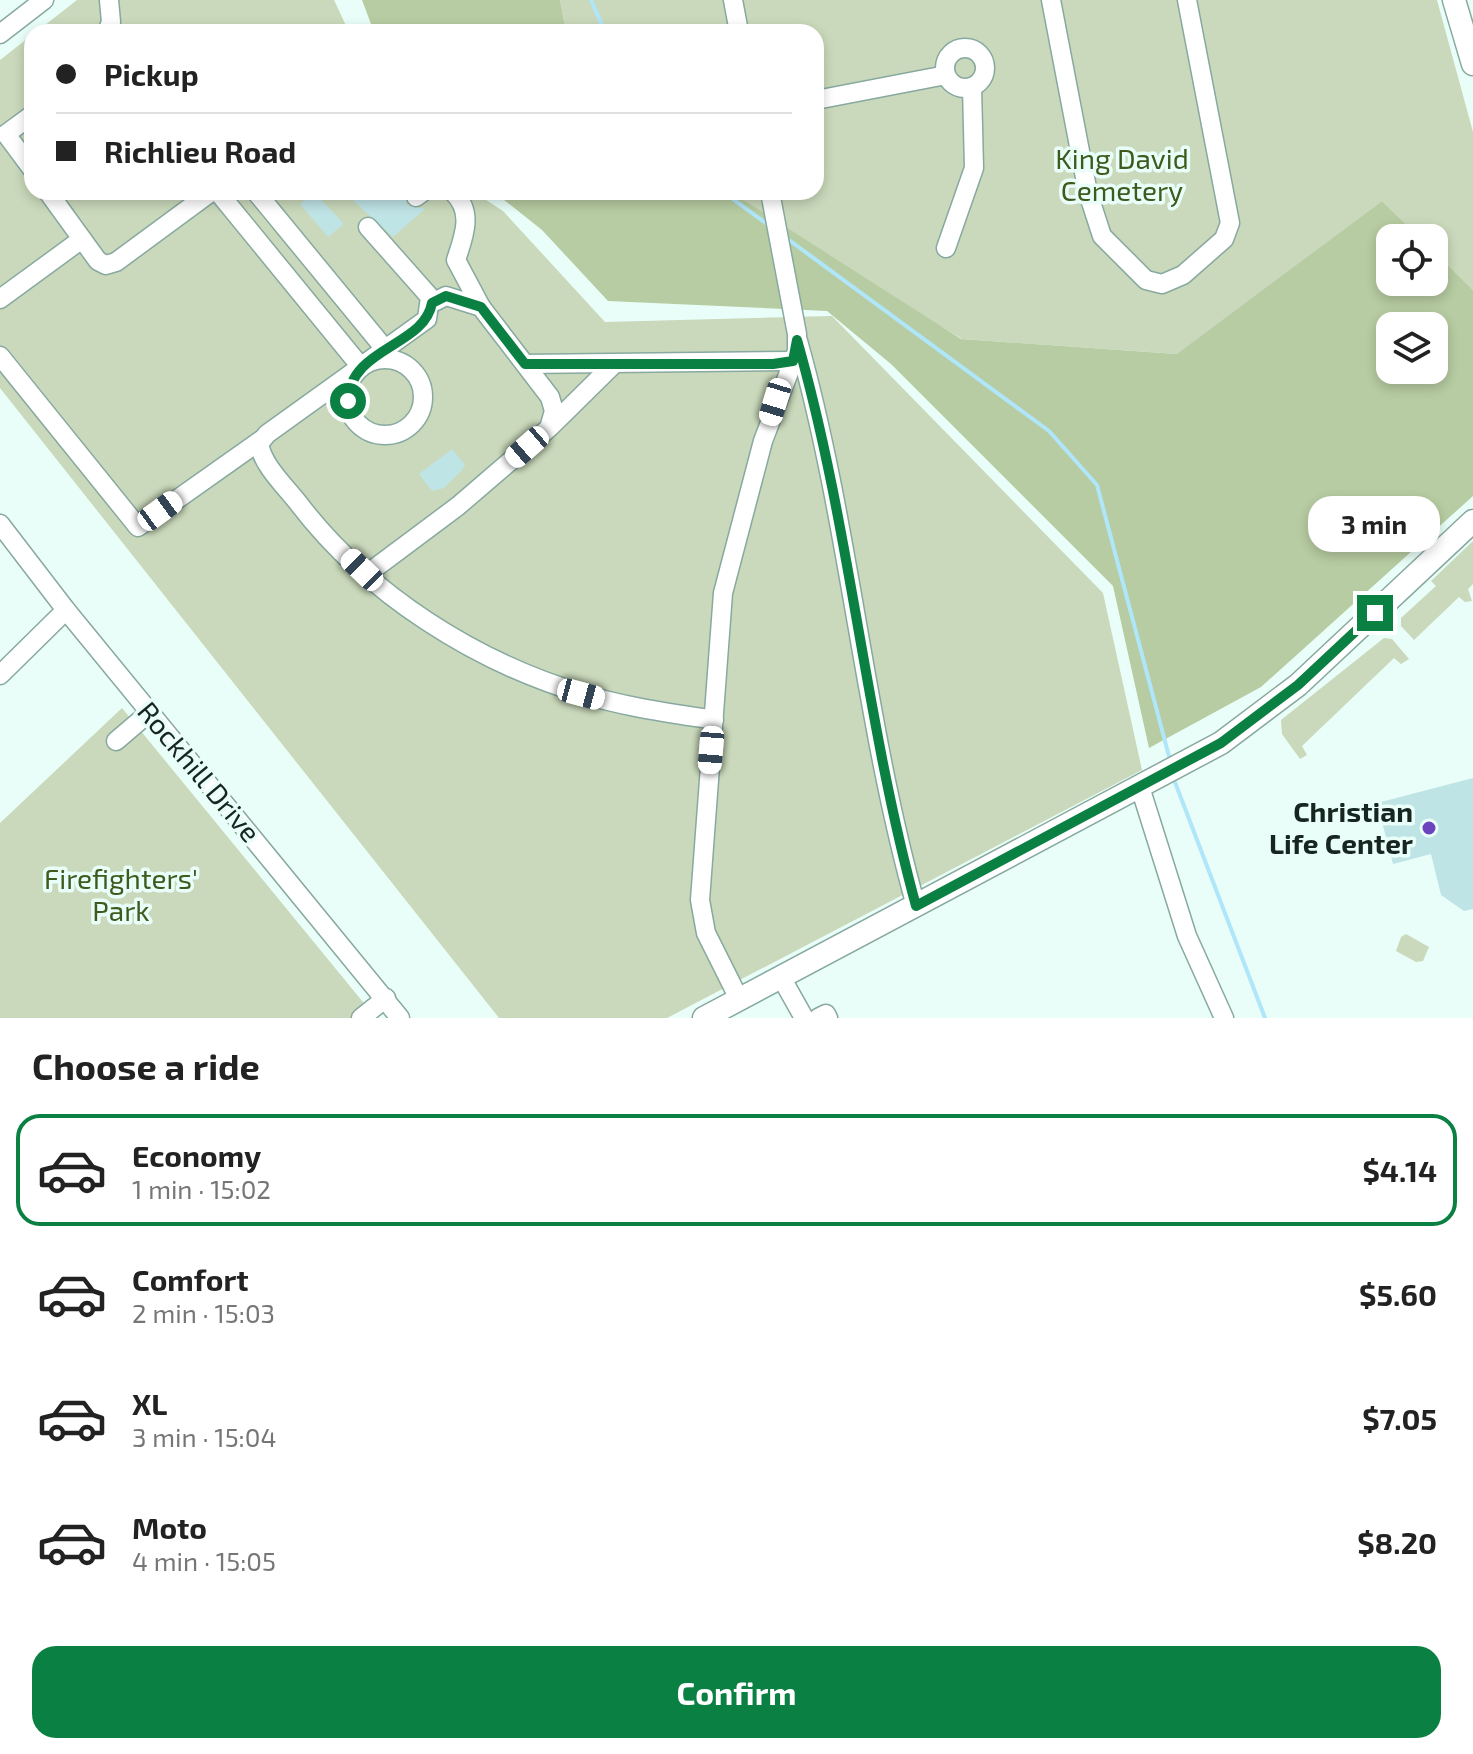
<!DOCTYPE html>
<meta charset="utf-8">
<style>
:root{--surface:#fff;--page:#f6f6f6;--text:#222;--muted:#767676;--line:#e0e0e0;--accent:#0b8043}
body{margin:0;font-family:"Exo 2",sans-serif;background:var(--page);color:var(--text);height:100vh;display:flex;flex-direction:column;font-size:30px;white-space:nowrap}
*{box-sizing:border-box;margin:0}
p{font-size:26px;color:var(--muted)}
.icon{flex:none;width:44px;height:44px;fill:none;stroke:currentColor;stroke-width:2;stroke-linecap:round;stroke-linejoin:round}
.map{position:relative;height:1018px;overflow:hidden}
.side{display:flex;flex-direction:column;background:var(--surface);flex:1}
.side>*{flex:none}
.banner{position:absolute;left:24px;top:24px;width:800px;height:176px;border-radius:24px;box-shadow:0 4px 12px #0003;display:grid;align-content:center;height:176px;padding:0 32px;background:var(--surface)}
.buttons{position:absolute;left:1376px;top:224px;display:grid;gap:16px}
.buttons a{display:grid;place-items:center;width:72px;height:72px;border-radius:16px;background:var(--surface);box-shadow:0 4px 12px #0003;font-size:40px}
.end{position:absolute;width:36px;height:36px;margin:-18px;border:10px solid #0b8043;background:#fff;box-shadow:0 0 0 4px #fff}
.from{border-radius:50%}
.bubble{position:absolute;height:56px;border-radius:24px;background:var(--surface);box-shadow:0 4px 12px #0003;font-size:26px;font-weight:700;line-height:56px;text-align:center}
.car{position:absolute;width:24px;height:48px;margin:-24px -12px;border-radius:10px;box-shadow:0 0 6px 2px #0007;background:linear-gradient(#fff 24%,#345 0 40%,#fff 0 76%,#345 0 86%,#fff 0)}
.banner b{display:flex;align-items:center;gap:28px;height:76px;font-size:30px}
.banner b+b{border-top:2px solid var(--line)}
.banner i{width:20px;height:20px;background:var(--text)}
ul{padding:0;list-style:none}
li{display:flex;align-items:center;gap:24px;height:112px;margin:0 16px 12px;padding:0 16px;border:4px solid transparent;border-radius:24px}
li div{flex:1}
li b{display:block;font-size:30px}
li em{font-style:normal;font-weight:700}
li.active{border-color:var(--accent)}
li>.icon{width:72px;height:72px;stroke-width:1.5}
h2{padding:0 32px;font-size:36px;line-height:96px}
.primary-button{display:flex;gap:16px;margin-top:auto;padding:16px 32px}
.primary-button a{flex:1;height:92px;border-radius:24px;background:var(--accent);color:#fff;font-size:32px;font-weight:700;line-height:92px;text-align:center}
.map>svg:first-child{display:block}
.green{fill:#cad9bb}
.forest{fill:#b7cca2;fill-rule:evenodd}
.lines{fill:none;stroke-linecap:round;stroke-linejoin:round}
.stream{stroke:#b0e6fa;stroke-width:4}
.building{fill:#bfe4e6}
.minor-casing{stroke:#87a99f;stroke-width:21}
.major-casing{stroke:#87a99f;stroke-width:25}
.minor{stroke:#fff;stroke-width:18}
.major{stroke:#fff;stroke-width:22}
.route{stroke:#0b8043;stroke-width:10}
.poi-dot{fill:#6c44bd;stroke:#e9fef8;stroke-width:3}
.labels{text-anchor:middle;stroke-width:7;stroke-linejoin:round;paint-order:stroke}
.park-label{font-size:28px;fill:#405a1e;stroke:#e9fef8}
.street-label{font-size:28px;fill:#172521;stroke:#e9fef8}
.poi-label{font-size:28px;font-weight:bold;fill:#172521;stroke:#e9fef8;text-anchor:end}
</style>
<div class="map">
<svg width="1473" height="1018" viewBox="0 0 1473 1018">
<rect width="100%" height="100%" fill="#e9fef8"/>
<g class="green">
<polygon points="77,0 334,0 349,32 36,32"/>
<polygon points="560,0 1437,0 1473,132 1473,290 1434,251 1434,238 1420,238 1382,201 1178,354 962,339 713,192 816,192 816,32 566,32"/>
<polygon points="32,35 32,192 474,192 503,211 605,322 832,316 1103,593 1142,770 667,1018 499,1018 0,388 0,60"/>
<polygon points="1473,541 1473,584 1468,589 1472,601 1465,602 1459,597 1414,640 1401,626 1401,618 1436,586 1431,581"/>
<polygon points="1384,638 1392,639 1409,659 1401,664 1394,658 1302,746 1307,755 1300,759 1282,734 1281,720"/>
<polygon points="122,708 376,1018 0,1018 0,823"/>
<polygon points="1406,934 1429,947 1423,961 1416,962 1396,951 1401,937"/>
</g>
<g class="forest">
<polygon points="362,0 560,0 566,32 374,32"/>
<path d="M494,192H731L961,339L1177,354L1382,201L1420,238H1390V282H1434V251L1473,290V496L1261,687L1149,748L1113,586L891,364L827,311L608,301L542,230ZM1390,326H1434V370H1390Z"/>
</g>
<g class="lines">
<g class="stream">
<polyline points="591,0 605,32"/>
<polyline points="723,192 767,224"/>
<polyline points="789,240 1049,431 1097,485 1170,760"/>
<polyline points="1173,777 1265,1018"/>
</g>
</g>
<g class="building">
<polygon points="314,192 344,224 328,237 300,204"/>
<polygon points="344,192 405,192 407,205 425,209 393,237"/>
<polygon points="452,449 465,465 462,470 444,488 432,491 419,474"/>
<polygon points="1473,778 1473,909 1464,911 1441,895 1431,854 1393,864 1377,803"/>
</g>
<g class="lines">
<defs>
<g id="minor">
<polyline points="733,0 739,32"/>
<polyline points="1051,0 1088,193 1102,236 1146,280 1162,284 1183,275 1224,239 1230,223 1187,0"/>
<polyline points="107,32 111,22 109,0"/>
<polyline points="0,34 44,0"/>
<circle cx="965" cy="68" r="20"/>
<polyline points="816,100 946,75"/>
<polyline points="32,115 6,134 32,169"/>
<polyline points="218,192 361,367"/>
<polyline points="256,192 385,349"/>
<path d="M453,192C474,212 464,236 456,260L481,307"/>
<polyline points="416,197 423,192"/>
<path d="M368,227L430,297L427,319L267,434L259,444C263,466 286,487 299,504C368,594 475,662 583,694C625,707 670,713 714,720"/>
<polyline points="82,239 98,261 106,265 116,262 211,192"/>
<polyline points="946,248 974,168 972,87"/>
<polyline points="0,299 82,239 48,192"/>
<path d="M798,341C850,526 864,721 916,906"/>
<polyline points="0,356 138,527 261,440"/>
<circle cx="385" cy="397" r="38"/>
<polyline points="525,364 793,361"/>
<polyline points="551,426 614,364"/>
<polyline points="0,524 66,610 400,1018"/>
<polyline points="367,574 458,506 549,428 554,411 550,397 481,307 446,296 432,303"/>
<polyline points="0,675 66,610"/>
<polyline points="116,741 150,712"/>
<polyline points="1140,787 1187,936 1224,1018"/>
<polyline points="781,977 804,1018"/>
<polyline points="739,999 706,933 700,900 723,593 763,441 797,351 797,334 770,192"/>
<polyline points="361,1018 386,998"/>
<polyline points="818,1018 826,1014 828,1018"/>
</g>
<g id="major">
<polyline points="1454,0 1473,64"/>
<polyline points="704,1018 1221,743 1298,685 1473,521"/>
</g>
</defs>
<use href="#minor" class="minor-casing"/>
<use href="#major" class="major-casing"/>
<use href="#minor" class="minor"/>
<use href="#major" class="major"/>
</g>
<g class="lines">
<path class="route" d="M348,401C350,347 424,347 432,303L446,296L481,307L525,364H773L793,361L797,340C850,525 865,720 916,906L1221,743L1298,685L1375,613"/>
</g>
<circle class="poi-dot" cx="1429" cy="828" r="8"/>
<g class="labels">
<g class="park-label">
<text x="1122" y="169">King David<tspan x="1122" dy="32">Cemetery</tspan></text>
<text x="121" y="889">Firefighters'<tspan x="121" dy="32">Park</tspan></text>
</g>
<g class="street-label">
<text transform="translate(199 772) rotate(50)" y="10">Rockhill Drive</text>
</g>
<g class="poi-label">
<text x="1413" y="822">Christian<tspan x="1413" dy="32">Life Center</tspan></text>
</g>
</g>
</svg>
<div class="buttons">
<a><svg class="icon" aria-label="locate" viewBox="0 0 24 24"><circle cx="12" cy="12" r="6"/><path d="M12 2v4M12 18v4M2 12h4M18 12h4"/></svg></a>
<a><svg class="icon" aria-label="layers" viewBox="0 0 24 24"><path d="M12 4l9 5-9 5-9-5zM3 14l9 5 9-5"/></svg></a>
</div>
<i class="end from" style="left:348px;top:401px"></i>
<i class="end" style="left:1375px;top:613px"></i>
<div class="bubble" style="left:1308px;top:496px;width:132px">3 min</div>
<i class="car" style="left:775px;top:402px;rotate:197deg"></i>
<i class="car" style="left:527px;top:447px;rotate:229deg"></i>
<i class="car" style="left:160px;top:511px;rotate:54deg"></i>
<i class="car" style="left:362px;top:570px;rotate:314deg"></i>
<i class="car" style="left:581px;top:694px;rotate:105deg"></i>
<i class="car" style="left:711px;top:750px;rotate:185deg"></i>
<div class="banner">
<b><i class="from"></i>Pickup</b>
<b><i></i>Richlieu Road</b>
</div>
</div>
<section class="side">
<h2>Choose a ride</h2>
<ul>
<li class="active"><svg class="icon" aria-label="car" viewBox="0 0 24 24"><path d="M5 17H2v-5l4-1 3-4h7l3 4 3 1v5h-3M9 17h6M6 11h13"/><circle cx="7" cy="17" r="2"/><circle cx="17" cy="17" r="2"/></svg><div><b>Economy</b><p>1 min · 15:02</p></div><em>$4.14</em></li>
<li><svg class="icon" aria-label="car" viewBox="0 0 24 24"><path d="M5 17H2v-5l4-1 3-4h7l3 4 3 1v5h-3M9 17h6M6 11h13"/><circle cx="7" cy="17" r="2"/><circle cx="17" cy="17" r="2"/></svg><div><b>Comfort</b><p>2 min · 15:03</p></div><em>$5.60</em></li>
<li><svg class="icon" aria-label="car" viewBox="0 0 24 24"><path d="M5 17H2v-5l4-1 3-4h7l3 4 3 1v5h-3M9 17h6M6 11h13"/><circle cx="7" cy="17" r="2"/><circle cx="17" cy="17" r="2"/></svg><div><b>XL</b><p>3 min · 15:04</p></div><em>$7.05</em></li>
<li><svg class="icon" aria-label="car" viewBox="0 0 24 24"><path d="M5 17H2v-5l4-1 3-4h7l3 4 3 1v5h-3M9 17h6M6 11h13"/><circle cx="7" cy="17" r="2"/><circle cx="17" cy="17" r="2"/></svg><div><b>Moto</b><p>4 min · 15:05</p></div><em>$8.20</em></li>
</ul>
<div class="primary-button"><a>Confirm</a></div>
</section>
